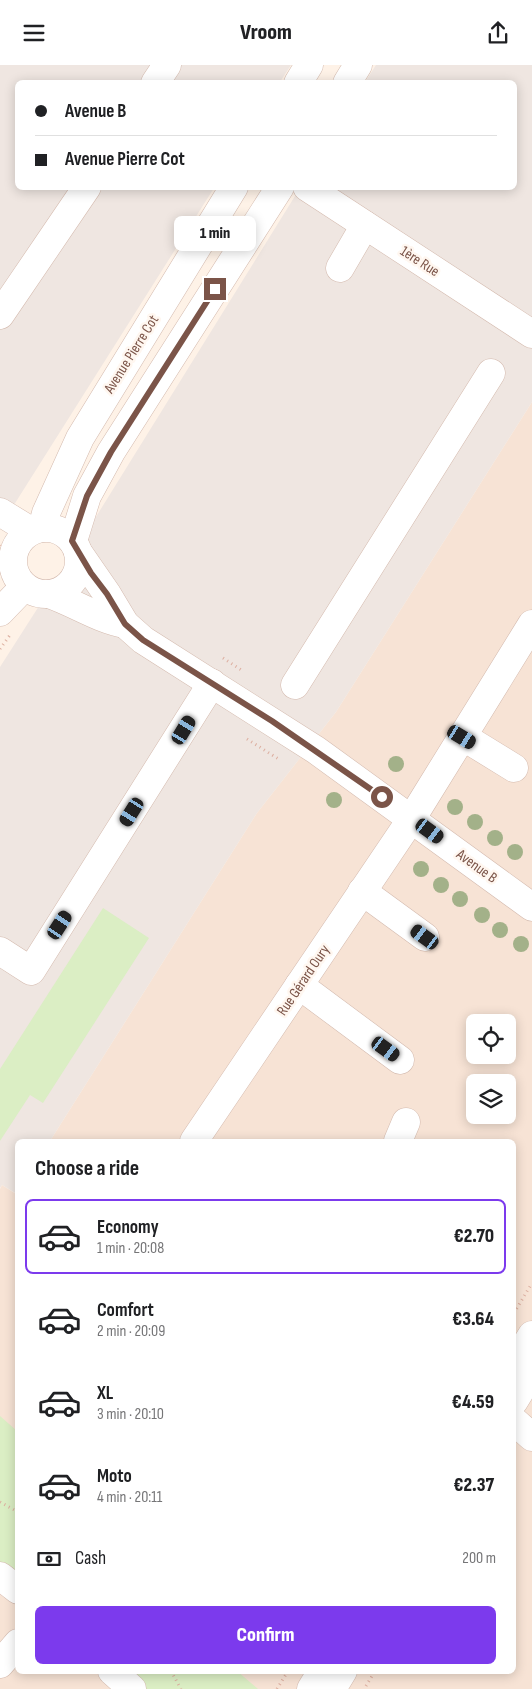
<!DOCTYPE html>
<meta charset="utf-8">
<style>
:root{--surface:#fff;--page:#f6f6f6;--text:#202124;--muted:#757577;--line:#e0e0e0;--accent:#7c3aed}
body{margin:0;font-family:"Sofia Sans Condensed",sans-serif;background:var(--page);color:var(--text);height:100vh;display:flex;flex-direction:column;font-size:19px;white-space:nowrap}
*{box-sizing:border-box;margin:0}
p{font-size:16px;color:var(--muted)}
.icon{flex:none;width:28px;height:28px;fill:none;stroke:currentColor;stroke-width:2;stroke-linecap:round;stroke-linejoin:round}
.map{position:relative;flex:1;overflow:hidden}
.side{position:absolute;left:15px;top:1074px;width:501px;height:535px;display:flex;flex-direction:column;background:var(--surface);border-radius:8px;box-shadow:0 2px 12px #0003}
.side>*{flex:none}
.top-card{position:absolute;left:15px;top:15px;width:502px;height:110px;border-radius:8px;box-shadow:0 2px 12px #0003;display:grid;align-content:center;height:110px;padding:0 20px;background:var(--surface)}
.controls{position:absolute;left:466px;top:949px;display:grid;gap:10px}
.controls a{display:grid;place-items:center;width:50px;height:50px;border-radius:8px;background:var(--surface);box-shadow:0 2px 12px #0003;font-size:25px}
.end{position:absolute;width:22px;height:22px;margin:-11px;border:6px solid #7b5448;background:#fff;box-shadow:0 0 0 2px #fff}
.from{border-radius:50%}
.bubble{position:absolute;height:35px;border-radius:8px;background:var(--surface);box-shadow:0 2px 12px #0003;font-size:16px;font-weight:800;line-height:35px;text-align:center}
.car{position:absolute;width:15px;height:30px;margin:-15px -8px;border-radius:6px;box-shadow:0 0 4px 1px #0007;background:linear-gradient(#222 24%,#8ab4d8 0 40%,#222 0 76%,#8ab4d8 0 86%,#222 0)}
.top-card b{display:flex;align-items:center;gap:18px;height:48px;font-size:19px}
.top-card b+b{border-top:1px solid var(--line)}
.top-card i{width:12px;height:12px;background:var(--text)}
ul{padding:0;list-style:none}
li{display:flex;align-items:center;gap:15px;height:75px;margin:0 10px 8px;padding:0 10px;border:2px solid transparent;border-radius:8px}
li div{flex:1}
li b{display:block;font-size:19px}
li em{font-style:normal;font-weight:800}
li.current{border-color:var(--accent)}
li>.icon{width:45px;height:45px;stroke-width:1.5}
h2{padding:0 20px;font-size:22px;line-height:60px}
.pay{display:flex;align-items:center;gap:12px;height:55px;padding:0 20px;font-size:19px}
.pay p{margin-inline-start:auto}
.button{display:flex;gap:10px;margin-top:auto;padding:10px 20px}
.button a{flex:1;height:58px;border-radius:8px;background:var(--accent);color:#fff;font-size:20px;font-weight:800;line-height:58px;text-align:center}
header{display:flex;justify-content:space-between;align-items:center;height:65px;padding:0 20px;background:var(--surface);font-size:22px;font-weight:800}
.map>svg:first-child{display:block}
.residential{fill:#f7e3d5;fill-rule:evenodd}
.industrial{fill:#efe6e1}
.green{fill:#dbeec4}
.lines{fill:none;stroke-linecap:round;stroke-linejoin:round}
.minor-casing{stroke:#d4baae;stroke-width:29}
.path{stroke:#dcae9f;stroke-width:3;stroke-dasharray:1 4;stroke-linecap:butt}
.minor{stroke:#fff;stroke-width:28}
.tree{fill:#a3b189}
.route{stroke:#7b5448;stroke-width:6}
.labels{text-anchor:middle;stroke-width:5;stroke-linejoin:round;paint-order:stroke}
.street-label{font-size:15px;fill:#7b5448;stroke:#fff7f0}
</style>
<header><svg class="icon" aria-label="menu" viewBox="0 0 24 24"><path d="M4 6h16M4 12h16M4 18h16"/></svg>Vroom<svg class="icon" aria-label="share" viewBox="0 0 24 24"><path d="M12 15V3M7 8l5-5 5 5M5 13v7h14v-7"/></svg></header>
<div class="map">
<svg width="532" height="1624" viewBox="0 0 532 1624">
<rect width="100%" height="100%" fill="#fef2e7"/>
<path class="residential" d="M532,337V1624H0V1124L2,1120L16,1129L18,1127V1606H514V1076H50L257,748L336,647ZM475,958H508V990H475ZM475,1018H508V1050H475Z"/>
<g class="industrial">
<polygon points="0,0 291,0 280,17 18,18 18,122 214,123 0,462"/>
<polygon points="376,0 532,0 532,337 336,647 257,748 50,1076 18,1076 17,1129 2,1120 0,1123 0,602 94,455 300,123 515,122 515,18 365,17"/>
</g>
<g class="green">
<polygon points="103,843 149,873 43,1038 30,1030 0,1076 0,1004"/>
<polygon points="0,1351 17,1366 17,1518 0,1504"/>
<polygon points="120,1606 237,1606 258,1624 141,1624"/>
</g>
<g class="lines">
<defs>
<g id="minor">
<polyline points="155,18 167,0"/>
<polyline points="298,18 309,0"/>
<polyline points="347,18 358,0"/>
<polyline points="307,122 532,269"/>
<polyline points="340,203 365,160"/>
<polyline points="0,250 87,122"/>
<polyline points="0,447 31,466"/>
<circle cx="46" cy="496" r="33"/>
<polyline points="42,463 46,448 80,373 234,122"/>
<polyline points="73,476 87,431 111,387 280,122"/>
<polyline points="78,487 107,529 125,559 143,575 316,685 532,842"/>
<path d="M49,529C75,538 98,554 125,559"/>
<polyline points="0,547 24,522"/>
<polyline points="295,620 491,308"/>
<polyline points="462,671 514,703"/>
<polyline points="362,826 425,872"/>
<polyline points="0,886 31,906 212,618"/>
<polyline points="299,920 400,995"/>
<polyline points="194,1076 412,753 532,559"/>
<polyline points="398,1076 406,1057"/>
<polyline points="514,1299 532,1270"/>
<polyline points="514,1336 532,1307"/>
<polyline points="514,1356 532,1372"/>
<polyline points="0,1511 18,1525"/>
<polyline points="0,1599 18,1578"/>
<polyline points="112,1606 132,1624"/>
<polyline points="311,1624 322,1606"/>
<polyline points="332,1624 343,1606"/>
</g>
</defs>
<use href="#minor" class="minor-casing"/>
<g class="path">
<polyline points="0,486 3,477"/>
<polyline points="0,584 10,570"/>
<polyline points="223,593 243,606"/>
<polyline points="247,674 280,695"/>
<polyline points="514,1248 532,1218"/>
<polyline points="0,1437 18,1447"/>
<polyline points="171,1606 181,1624"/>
<polyline points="366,1621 375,1606"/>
<polyline points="277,1624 288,1606"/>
</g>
<use href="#minor" class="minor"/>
</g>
<g class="tree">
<circle cx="396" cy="699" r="8"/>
<circle cx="334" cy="735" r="8"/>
<circle cx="455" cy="742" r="8"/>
<circle cx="475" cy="757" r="8"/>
<circle cx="495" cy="773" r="8"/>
<circle cx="515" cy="787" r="8"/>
<circle cx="421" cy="804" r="8"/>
<circle cx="441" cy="820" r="8"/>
<circle cx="460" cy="834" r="8"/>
<circle cx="482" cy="850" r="8"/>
<circle cx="500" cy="865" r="8"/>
<circle cx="521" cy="879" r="8"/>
</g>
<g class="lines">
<polyline class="route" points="215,224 111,387 87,431 72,476 91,508 107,529 125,559 143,575 272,656 382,732"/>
</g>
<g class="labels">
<g class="street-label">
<text transform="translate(420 196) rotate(33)" y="5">1ère Rue</text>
<text transform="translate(131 289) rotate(-58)" y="5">Avenue Pierre Cot</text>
<text transform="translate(477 801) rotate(36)" y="5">Avenue B</text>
<text transform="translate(303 915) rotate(-56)" y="5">Rue Gérard Oury</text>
</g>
</g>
</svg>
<div class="controls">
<a><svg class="icon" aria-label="locate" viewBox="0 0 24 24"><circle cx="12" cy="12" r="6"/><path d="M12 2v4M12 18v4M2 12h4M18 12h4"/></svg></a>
<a><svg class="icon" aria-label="layers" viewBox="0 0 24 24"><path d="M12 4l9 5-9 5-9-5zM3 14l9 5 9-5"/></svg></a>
</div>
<i class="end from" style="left:382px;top:732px"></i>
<i class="end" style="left:215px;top:224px"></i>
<div class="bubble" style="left:174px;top:151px;width:82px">1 min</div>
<i class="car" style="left:184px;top:665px;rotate:31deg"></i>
<i class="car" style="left:462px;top:672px;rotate:121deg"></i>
<i class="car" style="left:132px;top:747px;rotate:212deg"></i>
<i class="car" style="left:430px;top:766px;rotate:126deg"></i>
<i class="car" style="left:60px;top:860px;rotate:33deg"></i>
<i class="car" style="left:425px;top:872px;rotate:306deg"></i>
<i class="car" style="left:386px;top:984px;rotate:126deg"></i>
<div class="top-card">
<b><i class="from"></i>Avenue B</b>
<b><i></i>Avenue Pierre Cot</b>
</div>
<section class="side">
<h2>Choose a ride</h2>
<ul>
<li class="current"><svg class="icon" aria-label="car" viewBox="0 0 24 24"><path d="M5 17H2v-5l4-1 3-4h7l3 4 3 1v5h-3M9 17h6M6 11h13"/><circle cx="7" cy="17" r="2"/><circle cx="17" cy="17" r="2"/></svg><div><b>Economy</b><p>1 min · 20:08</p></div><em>€2.70</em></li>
<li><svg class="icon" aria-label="car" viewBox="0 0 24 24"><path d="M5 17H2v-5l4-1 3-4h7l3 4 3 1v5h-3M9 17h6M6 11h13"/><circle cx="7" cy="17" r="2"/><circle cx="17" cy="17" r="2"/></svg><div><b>Comfort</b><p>2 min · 20:09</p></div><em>€3.64</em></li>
<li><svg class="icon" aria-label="car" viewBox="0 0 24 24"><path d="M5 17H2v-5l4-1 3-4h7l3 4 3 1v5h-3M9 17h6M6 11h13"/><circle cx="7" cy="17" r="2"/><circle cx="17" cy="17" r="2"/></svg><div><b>XL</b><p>3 min · 20:10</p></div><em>€4.59</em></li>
<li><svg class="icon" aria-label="car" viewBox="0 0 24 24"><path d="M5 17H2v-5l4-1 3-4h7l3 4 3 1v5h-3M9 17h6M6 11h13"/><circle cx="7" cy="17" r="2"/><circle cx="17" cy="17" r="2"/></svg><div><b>Moto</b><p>4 min · 20:11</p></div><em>€2.37</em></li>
</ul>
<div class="pay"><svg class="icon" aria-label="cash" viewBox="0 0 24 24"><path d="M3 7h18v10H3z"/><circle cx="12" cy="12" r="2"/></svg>Cash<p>200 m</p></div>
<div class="button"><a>Confirm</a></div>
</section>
</div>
